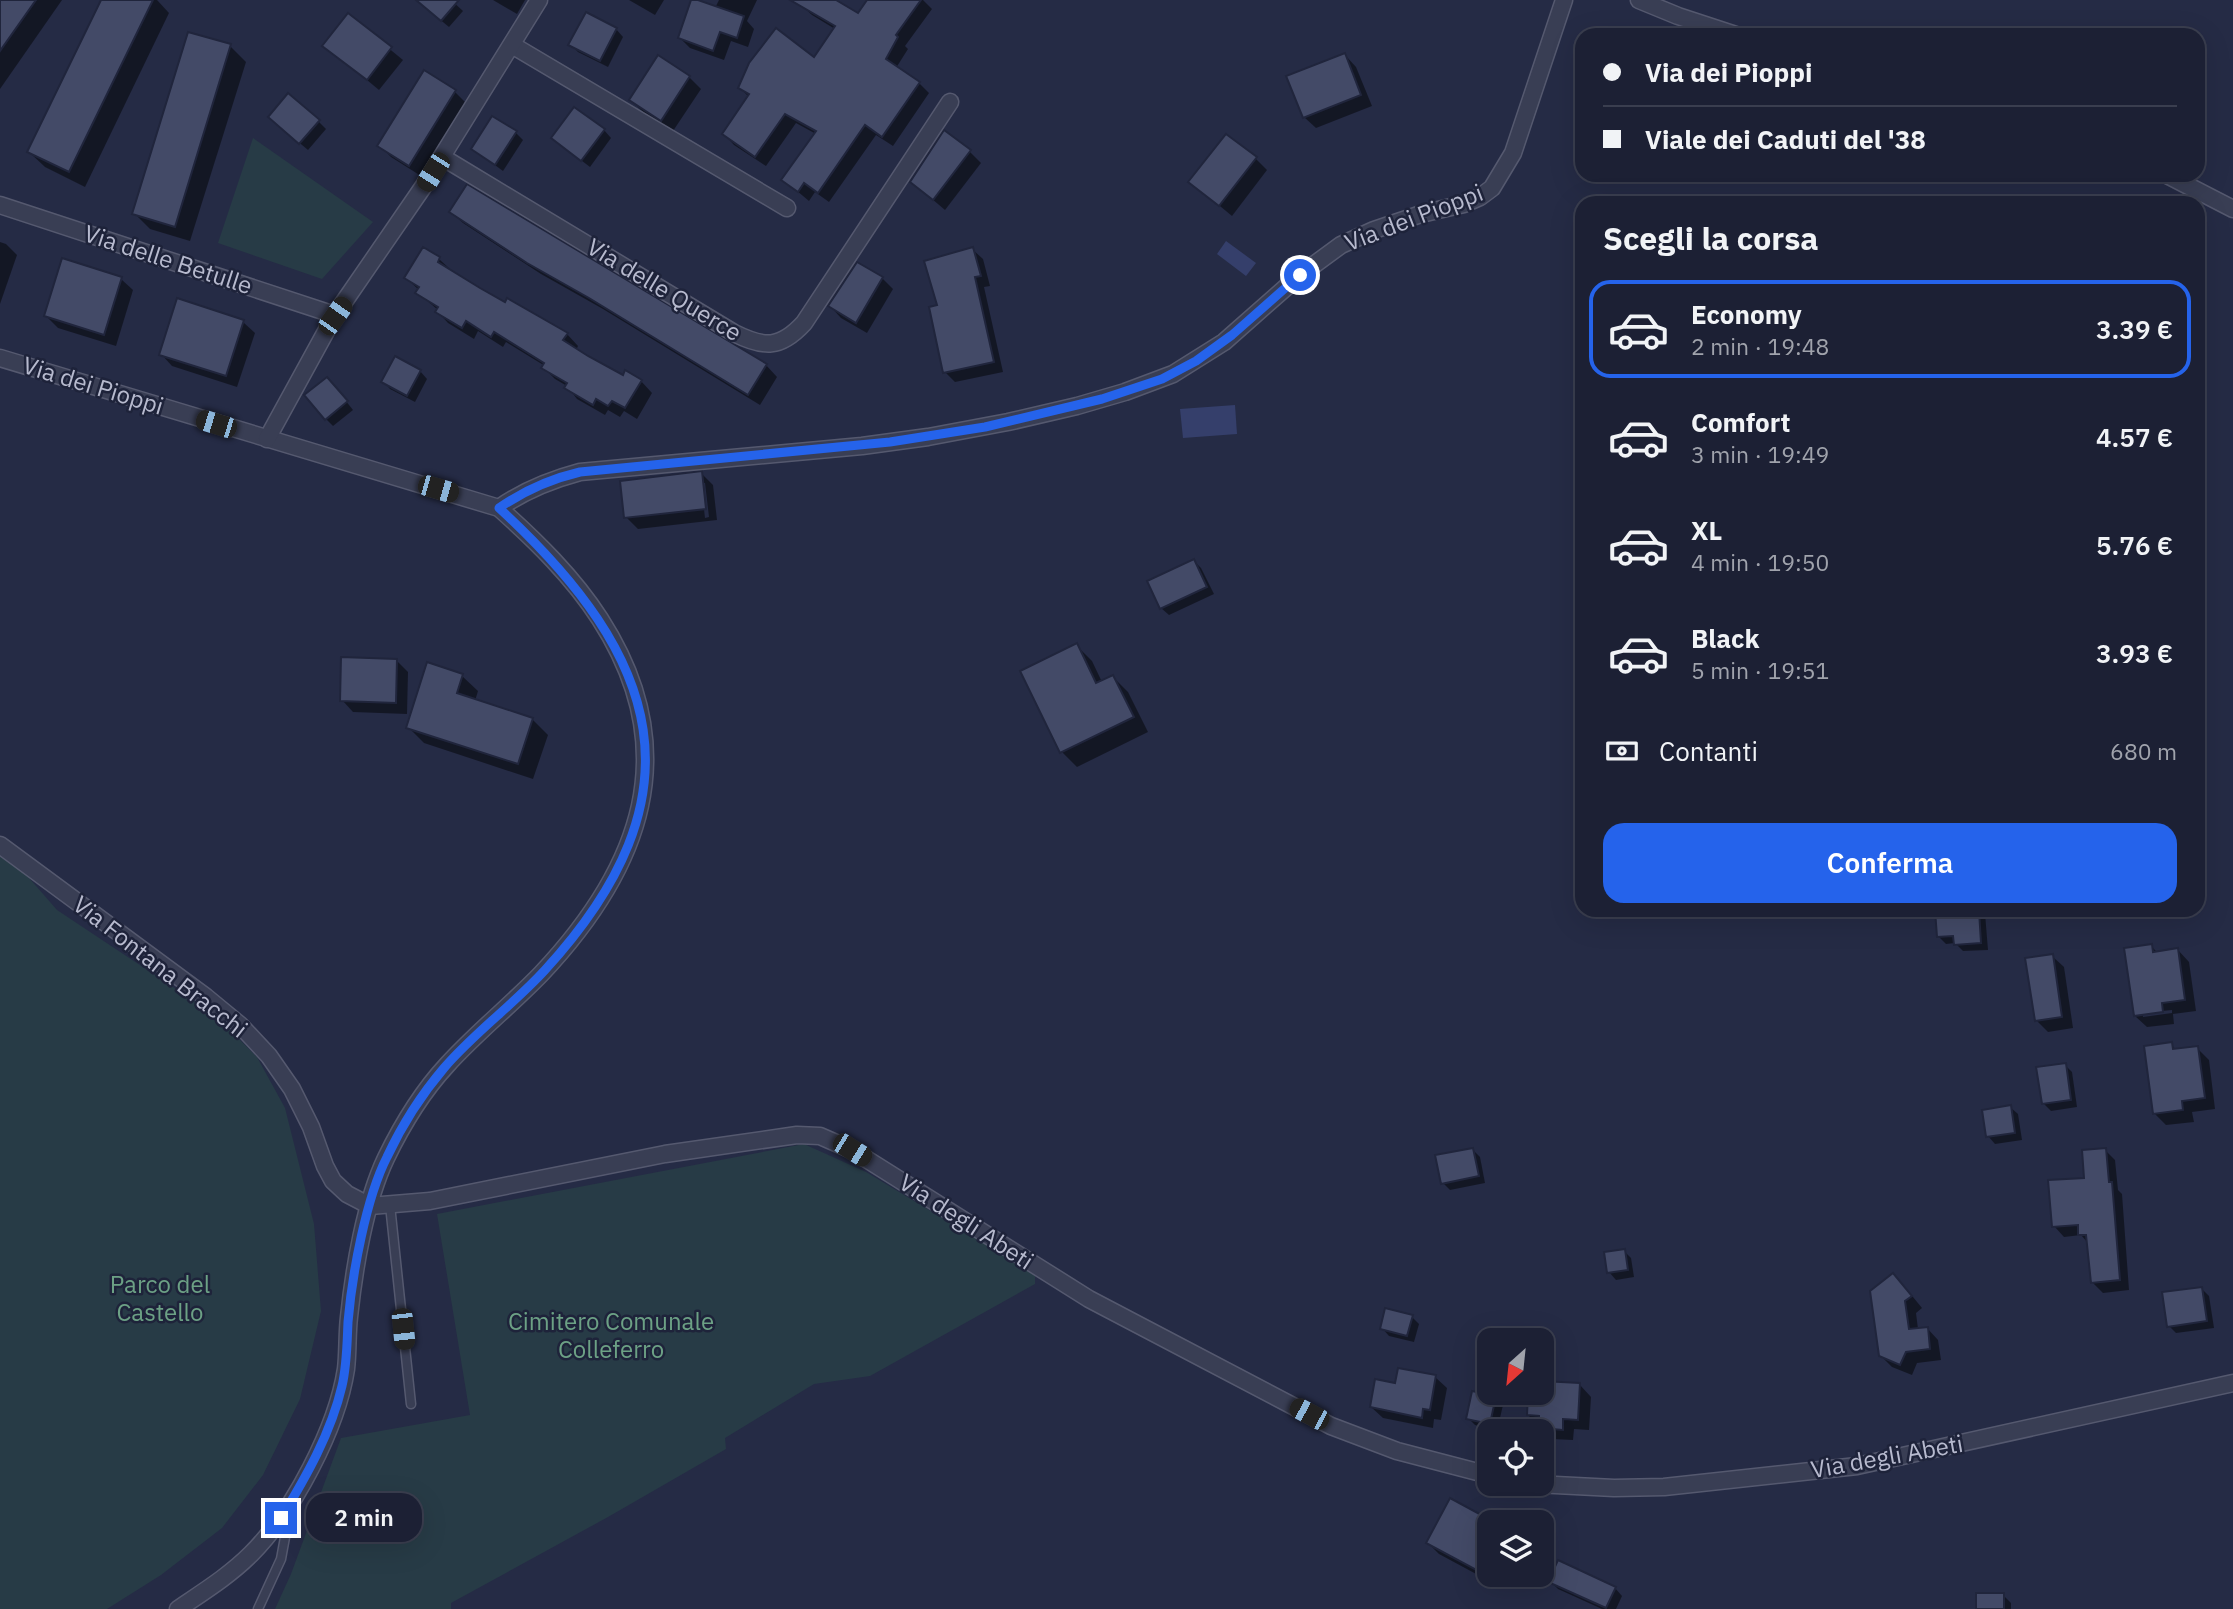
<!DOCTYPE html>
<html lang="it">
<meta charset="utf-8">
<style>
:root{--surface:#1c2034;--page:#25283c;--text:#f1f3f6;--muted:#a0a3ac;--line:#3a3e4f;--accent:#2563eb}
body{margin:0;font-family:"IBM Plex Sans",sans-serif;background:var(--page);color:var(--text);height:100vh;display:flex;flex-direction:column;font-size:26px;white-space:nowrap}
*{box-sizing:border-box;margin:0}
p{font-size:23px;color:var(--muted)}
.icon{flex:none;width:38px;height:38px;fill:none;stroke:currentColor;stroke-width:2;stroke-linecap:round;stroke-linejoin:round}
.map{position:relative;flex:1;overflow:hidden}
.details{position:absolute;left:1575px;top:196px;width:630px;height:721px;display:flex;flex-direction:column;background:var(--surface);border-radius:21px;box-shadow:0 7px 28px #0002,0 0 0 2px var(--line)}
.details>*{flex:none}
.hud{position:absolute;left:1575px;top:28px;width:630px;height:154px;border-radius:21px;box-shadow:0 7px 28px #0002,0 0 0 2px var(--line);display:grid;align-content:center;height:154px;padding:0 28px;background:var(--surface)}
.needle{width:46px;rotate:207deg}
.fabs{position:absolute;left:1477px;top:1328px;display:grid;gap:14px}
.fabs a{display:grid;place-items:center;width:77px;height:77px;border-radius:14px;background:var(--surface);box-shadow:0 7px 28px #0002,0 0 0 2px var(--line);font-size:35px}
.end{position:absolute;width:32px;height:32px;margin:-16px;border:9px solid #2563eb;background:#fff;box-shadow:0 0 0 4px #fff}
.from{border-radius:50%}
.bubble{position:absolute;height:49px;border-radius:21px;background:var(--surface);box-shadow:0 7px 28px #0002,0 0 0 2px var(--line);font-size:23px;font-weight:600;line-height:49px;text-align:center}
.car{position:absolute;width:21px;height:42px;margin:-21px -10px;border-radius:9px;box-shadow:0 0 5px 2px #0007;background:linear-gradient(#222 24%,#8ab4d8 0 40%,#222 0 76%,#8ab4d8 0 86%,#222 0)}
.hud b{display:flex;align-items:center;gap:24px;height:66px;font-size:26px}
.hud b+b{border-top:2px solid var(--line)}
.hud i{width:18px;height:18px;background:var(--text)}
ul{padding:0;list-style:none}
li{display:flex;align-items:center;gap:21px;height:98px;margin:0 14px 10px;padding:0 14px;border:4px solid transparent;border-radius:21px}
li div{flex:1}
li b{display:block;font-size:26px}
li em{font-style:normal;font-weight:600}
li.selected{border-color:var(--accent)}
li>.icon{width:63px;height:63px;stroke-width:1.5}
h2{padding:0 28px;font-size:32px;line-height:84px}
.pay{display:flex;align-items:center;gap:18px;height:77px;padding:0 28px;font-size:26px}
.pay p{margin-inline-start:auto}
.action{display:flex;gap:14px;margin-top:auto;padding:14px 28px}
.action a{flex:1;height:80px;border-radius:21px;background:var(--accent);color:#fff;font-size:28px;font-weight:600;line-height:80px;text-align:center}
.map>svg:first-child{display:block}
.green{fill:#273b46}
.water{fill:#353f6b}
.shadow{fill:#0007;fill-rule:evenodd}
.building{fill:#434a67;stroke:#20253c;stroke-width:2}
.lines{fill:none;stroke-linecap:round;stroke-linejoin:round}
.lane-casing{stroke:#55596f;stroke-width:11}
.street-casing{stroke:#55596f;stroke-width:19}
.lane{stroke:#393e54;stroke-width:8}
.street{stroke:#393e54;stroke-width:16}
.route{stroke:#2563eb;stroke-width:9}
.labels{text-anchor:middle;stroke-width:5;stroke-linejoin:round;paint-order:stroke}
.street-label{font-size:24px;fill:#b7bace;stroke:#1e233a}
.park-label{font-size:24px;fill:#6ca185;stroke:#1e233a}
</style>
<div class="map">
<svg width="2233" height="1609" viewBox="0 0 2233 1609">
<rect width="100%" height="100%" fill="#252b45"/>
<g class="green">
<polygon points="253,138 373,222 322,279 218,243"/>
<polygon points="0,854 23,871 57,910 215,1015 257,1057 285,1108 314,1224 321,1311 300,1399 263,1475 222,1528 161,1575 107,1609 0,1609"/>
<polygon points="804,1144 866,1172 1035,1274 1035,1284 870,1376 814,1384 725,1438 726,1449 608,1517 451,1603 451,1609 275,1609 291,1574 341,1438 470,1415 437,1214"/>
</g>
<g class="water">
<polygon points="1226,241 1256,263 1246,276 1217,254"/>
<polygon points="1235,405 1237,434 1183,438 1180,409"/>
</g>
<g class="shadow">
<polygon points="0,0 62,0 0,89"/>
<polygon points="103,0 157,0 169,13 85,187 45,167 29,152"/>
<polygon points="421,0 451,0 463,11 449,27 427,9"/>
<polygon points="493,0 525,0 517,14"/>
<polygon points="629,0 664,0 655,15"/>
<polygon points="719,0 757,0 747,21 754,29 748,47 731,41 724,60 690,48 680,38 715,8"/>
<polygon points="804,0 833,0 858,15 869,0 923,0 932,9 905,46 908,49 896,68 919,83 929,93 893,146 876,135 829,202 815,192 809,201 784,180 816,134 796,123 766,166 734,145 724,134 749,97 740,88 815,59 835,29 812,15 801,5"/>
<polygon points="348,15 403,60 379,90 325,45"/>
<polygon points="616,29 623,37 608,67 578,52 571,45"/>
<polygon points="230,46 246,62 190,241 150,229 134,213"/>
<polygon points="1345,55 1356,67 1372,106 1316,128 1304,117"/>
<polygon points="659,58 689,77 701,89 673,131 643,112 631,100"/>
<polygon points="424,73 455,92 466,103 421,176 391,157 379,145"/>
<polygon points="318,121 326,129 308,150 277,124"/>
<polygon points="604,130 611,138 590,167 561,145"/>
<polygon points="516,133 523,140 503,171 473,149"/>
<polygon points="969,151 981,163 945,210 912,182"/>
<polygon points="1256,159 1267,170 1232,216 1191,182"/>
<polygon points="451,212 766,365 777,377 760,405 603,309 541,274 463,223"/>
<polygon points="0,242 6,244 17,255 0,304"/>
<polygon points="972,249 983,259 990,286 984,287 1003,372 955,382 945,372 939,306"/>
<polygon points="439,259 451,270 479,289 567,334 578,346 576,350 623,377 641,381 652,393 637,419 624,411 620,417 608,410 605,415 577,399 567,386 555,379 544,368 545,366 506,342 503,347 478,331 474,339 448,323 437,311 438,310 417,292 419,290 406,278"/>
<polygon points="882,278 893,289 867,333 841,318 830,306"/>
<polygon points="121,279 133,290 116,346 58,328 46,316"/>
<polygon points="243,322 255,333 237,387 172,366 161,354"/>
<polygon points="420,371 427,379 415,402 390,389 383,381"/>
<polygon points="334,386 353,410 333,426 326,419"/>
<path d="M701,473L713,485L717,520L638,529L626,517ZM701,483H705L709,517L705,518Z"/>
<polygon points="1194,561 1201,568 1214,594 1169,615 1161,608"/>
<polygon points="1076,645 1092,661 1102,682 1113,677 1128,692 1148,732 1077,767 1062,752"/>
<polygon points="397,661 408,672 407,714 353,712 342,700"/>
<polygon points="462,676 478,691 475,701 532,719 548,735 533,779 424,743 408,727"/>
<polygon points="1937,910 1982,910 1985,913 1988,950 1963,951 1955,943 1946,944 1938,936"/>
<path d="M2151,946L2158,953L2178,950L2189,962L2196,1011L2173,1014L2174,1024L2147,1027L2135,1016ZM2172,1010V1013L2143,1017V1013Z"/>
<polygon points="2052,956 2064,967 2073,1028 2048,1032 2036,1020"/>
<polygon points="2171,1044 2177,1051 2197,1048 2209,1060 2215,1109 2192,1112 2194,1122 2166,1125 2155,1114"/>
<polygon points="2065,1065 2072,1072 2077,1107 2051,1111 2043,1103"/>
<polygon points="2010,1107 2018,1114 2022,1140 1995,1144 1988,1136"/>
<polygon points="1473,1150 1480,1157 1485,1183 1450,1190 1443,1183"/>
<polygon points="2105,1150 2115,1160 2118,1190 2122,1194 2129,1290 2103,1293 2093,1283 2088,1243 2081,1235 2064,1237 2054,1226"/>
<polygon points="1624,1251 1631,1258 1634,1277 1616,1280 1609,1272"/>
<polygon points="1904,1286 1922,1308 1916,1313 1918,1329 1927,1328 1938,1340 1941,1360 1917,1363 1912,1375 1892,1367 1880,1355"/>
<polygon points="2202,1289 2209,1296 2214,1328 2176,1333 2169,1326"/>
<polygon points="1412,1317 1419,1324 1414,1342 1389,1336 1382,1328"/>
<polygon points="1435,1377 1447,1388 1441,1420 1434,1419 1433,1428 1383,1418 1371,1407 1397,1385"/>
<polygon points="1542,1383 1580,1385 1591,1397 1589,1430 1574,1429 1573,1440 1552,1439 1528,1415 1530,1393 1542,1393"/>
<polygon points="1495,1398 1503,1405 1497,1431 1475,1425 1468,1418"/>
<polygon points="1486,1520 1489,1523 1489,1575 1495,1575 1491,1582 1439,1554 1428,1543"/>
<polygon points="1550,1581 1615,1588 1622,1596 1616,1609 1602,1609 1558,1589"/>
<polygon points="2003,1595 2011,1603 2011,1609 1977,1609"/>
</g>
<g class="building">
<polygon points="0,0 36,0 0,51"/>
<polygon points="101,0 153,0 69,172 27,152"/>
<polygon points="416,0 459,0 441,21"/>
<polygon points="691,0 698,0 744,16 737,38 720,32 713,51 678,38"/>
<polygon points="790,0 836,0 858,13 867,0 921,0 896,35 898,37 886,59 920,82 882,137 865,125 818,193 804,183 798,192 781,180 816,131 785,114 755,157 722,134 749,94 738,88 749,63 776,28 814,57 835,26"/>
<polygon points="586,12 617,28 600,61 568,45"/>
<polygon points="348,13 392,47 367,80 322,46"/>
<polygon points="188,32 231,44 175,227 132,214"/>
<polygon points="1345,53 1361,95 1303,118 1286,76"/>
<polygon points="658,55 690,76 661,121 629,100"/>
<polygon points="424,70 456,90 409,166 377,146"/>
<polygon points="288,93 320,120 299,144 268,117"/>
<polygon points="574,107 605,129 581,161 551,138"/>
<polygon points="492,116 517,131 495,165 471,149"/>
<polygon points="944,130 971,150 933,200 910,182"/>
<polygon points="1226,134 1257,157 1219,206 1188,182"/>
<polygon points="467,184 767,364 748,395 589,298 527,263 449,212"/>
<polygon points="423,247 440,257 438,262 480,288 505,302 507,298 568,333 563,340 588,356 623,375 625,370 642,380 625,408 612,401 608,406 596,399 593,405 564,388 567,383 541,368 544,363 494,332 491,337 466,321 462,328 435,312 438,307 415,293 419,287 404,278"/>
<polygon points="973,247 981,276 975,277 994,362 943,373 929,307 937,305 924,261"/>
<polygon points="62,258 122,277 104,335 44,316"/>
<polygon points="857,262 883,277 856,323 828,306"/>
<polygon points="177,298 244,320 226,376 159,355"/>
<polygon points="395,356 421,370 407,396 381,382"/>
<polygon points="327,377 348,401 325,420 304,395"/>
<polygon points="702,471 706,509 624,518 620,481"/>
<polygon points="1194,559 1207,587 1160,609 1147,581"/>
<polygon points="1077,643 1096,683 1113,675 1134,717 1060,753 1020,671"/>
<polygon points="341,657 397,659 396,703 340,701"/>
<polygon points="427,662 463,674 457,693 533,718 518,764 406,728"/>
<polygon points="1935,910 1979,910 1981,943 1954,945 1953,936 1937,937"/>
<polygon points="2152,944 2153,952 2178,948 2185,1000 2162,1003 2163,1012 2134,1016 2124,948"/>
<polygon points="2053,954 2062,1017 2035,1021 2025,958"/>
<polygon points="2172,1042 2173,1049 2198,1046 2205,1098 2182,1101 2183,1110 2153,1114 2144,1046"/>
<polygon points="2066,1063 2071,1100 2042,1104 2036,1067"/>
<polygon points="2011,1105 2015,1133 1986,1137 1982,1110"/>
<polygon points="1473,1148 1479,1176 1441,1184 1435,1155"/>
<polygon points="2106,1148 2109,1182 2112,1182 2120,1280 2091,1283 2086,1235 2078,1235 2078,1225 2052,1227 2048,1180 2084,1178 2082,1150"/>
<polygon points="1625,1249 1628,1270 1607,1273 1604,1252"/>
<polygon points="1893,1273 1912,1296 1905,1301 1909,1329 1928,1327 1930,1349 1906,1352 1900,1365 1879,1356 1870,1291"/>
<polygon points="2202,1287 2207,1321 2167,1327 2162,1292"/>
<polygon points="1385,1308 1413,1315 1407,1336 1380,1329"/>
<polygon points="1398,1368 1436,1375 1430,1410 1423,1409 1422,1418 1370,1407 1375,1379 1395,1383"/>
<polygon points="1542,1381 1580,1383 1578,1420 1563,1419 1563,1430 1539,1428 1539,1416 1527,1415 1528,1393 1542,1393"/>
<polygon points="1472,1391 1496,1396 1490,1424 1466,1419"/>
<polygon points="1450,1498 1487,1518 1481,1531 1489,1535 1489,1554 1480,1572 1426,1543"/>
<polygon points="1558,1560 1616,1587 1606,1608 1548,1582"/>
<rect x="1976" y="1593" width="28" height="16"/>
</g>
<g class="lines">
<defs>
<g id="lane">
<polyline points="390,1205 411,1404"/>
<polyline points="258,1609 281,1559 290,1510"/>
</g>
<g id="street">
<polyline points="1639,0 1678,16 1736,35"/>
<polyline points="512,45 787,208"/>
<path d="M442,157L734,333C764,348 780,349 804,323L950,102"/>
<polyline points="2167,175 2233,209"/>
<polyline points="0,205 335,315"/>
<path d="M0,358L499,508C536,541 573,577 600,619C685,751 641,868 541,974C511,1005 476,1033 447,1065C422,1092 402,1125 386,1158C365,1202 354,1269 349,1317C347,1334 348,1352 346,1369C337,1428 293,1512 251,1554C229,1576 203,1592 178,1609"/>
<polyline points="267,439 335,315 423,187 539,0"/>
<path d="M499,508C525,490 550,480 580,472L862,446L928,437L1008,422L1077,406L1125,392L1173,374L1224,342L1300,275L1341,245L1374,230L1421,214L1464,204L1480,197L1492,188L1513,153L1564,0"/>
<polyline points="0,845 206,997 240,1025 269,1056 292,1089 311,1127 325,1166 333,1181 347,1194 370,1206 430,1201 665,1154 797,1135 820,1136 852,1150 1089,1299 1331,1426 1397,1451 1489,1475"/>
<polyline points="1536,1484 1614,1488 1664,1487 1857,1466 2233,1383"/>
</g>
</defs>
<use href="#lane" class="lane-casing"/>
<use href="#street" class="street-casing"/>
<use href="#lane" class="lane"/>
<use href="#street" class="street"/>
</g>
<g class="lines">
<path class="route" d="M281,1518C306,1477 331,1433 342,1386C347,1365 347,1343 348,1322C352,1275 366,1198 387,1157C402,1125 421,1095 444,1068C474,1033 513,1005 545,970C705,795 662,658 499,508C525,490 550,479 580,472L890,442L985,427L1102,399L1162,379L1196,361L1232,335L1300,275"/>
</g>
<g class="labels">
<g class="street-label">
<text transform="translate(1414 218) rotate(-21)" y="8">Via dei Pioppi</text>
<text transform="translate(168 260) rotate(18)" y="8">Via delle Betulle</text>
<text transform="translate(664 290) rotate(31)" y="8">Via delle Querce</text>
<text transform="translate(93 386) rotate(17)" y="8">Via dei Pioppi</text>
<text transform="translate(160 967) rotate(38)" y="8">Via Fontana Bracchi</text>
<text transform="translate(966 1222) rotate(33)" y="8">Via degli Abeti</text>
<text transform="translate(1887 1457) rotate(-10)" y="8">Via degli Abeti</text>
</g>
<g class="park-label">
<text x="160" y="1293">Parco del<tspan x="160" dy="28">Castello</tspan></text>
<text x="611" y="1330">Cimitero Comunale<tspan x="611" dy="28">Colleferro</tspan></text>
</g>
</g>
</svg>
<div class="fabs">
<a><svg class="needle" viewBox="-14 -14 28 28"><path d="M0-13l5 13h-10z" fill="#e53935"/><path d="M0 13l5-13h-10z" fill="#a0a3ac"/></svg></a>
<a><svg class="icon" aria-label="locate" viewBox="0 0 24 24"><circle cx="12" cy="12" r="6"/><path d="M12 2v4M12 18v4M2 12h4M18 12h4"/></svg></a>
<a><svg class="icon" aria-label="layers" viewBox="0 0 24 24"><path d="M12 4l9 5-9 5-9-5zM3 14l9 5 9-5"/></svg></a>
</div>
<i class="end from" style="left:1300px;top:275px"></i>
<i class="end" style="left:281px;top:1518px"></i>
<div class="bubble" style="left:306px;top:1493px;width:116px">2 min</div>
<i class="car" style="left:433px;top:172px;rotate:212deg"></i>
<i class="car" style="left:335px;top:316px;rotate:35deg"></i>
<i class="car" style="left:216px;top:424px;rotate:287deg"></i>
<i class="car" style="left:438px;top:489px;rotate:106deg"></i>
<i class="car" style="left:852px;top:1150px;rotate:122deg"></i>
<i class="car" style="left:403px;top:1329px;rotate:174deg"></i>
<i class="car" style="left:1309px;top:1414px;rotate:298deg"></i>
<div class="hud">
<b><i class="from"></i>Via dei Pioppi</b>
<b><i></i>Viale dei Caduti del '38</b>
</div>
<section class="details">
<h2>Scegli la corsa</h2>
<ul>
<li class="selected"><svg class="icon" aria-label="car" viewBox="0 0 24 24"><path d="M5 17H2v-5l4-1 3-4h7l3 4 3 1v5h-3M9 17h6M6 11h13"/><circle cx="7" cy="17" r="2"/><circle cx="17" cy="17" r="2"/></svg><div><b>Economy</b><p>2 min · 19:48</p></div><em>3.39 €</em></li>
<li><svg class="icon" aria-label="car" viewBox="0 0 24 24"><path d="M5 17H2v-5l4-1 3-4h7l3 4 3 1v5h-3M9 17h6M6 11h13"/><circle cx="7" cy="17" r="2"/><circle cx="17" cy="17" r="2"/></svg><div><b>Comfort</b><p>3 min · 19:49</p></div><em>4.57 €</em></li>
<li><svg class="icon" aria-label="car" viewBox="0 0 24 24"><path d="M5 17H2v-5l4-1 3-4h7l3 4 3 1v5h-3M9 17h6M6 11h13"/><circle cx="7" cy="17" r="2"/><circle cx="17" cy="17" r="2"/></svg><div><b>XL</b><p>4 min · 19:50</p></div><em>5.76 €</em></li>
<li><svg class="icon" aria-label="car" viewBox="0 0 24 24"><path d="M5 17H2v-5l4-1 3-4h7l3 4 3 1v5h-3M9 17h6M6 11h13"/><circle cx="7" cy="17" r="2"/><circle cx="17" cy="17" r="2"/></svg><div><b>Black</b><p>5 min · 19:51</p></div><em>3.93 €</em></li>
</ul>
<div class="pay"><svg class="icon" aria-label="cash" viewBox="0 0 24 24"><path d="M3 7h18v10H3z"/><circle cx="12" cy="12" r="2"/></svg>Contanti<p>680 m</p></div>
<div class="action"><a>Conferma</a></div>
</section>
</div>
